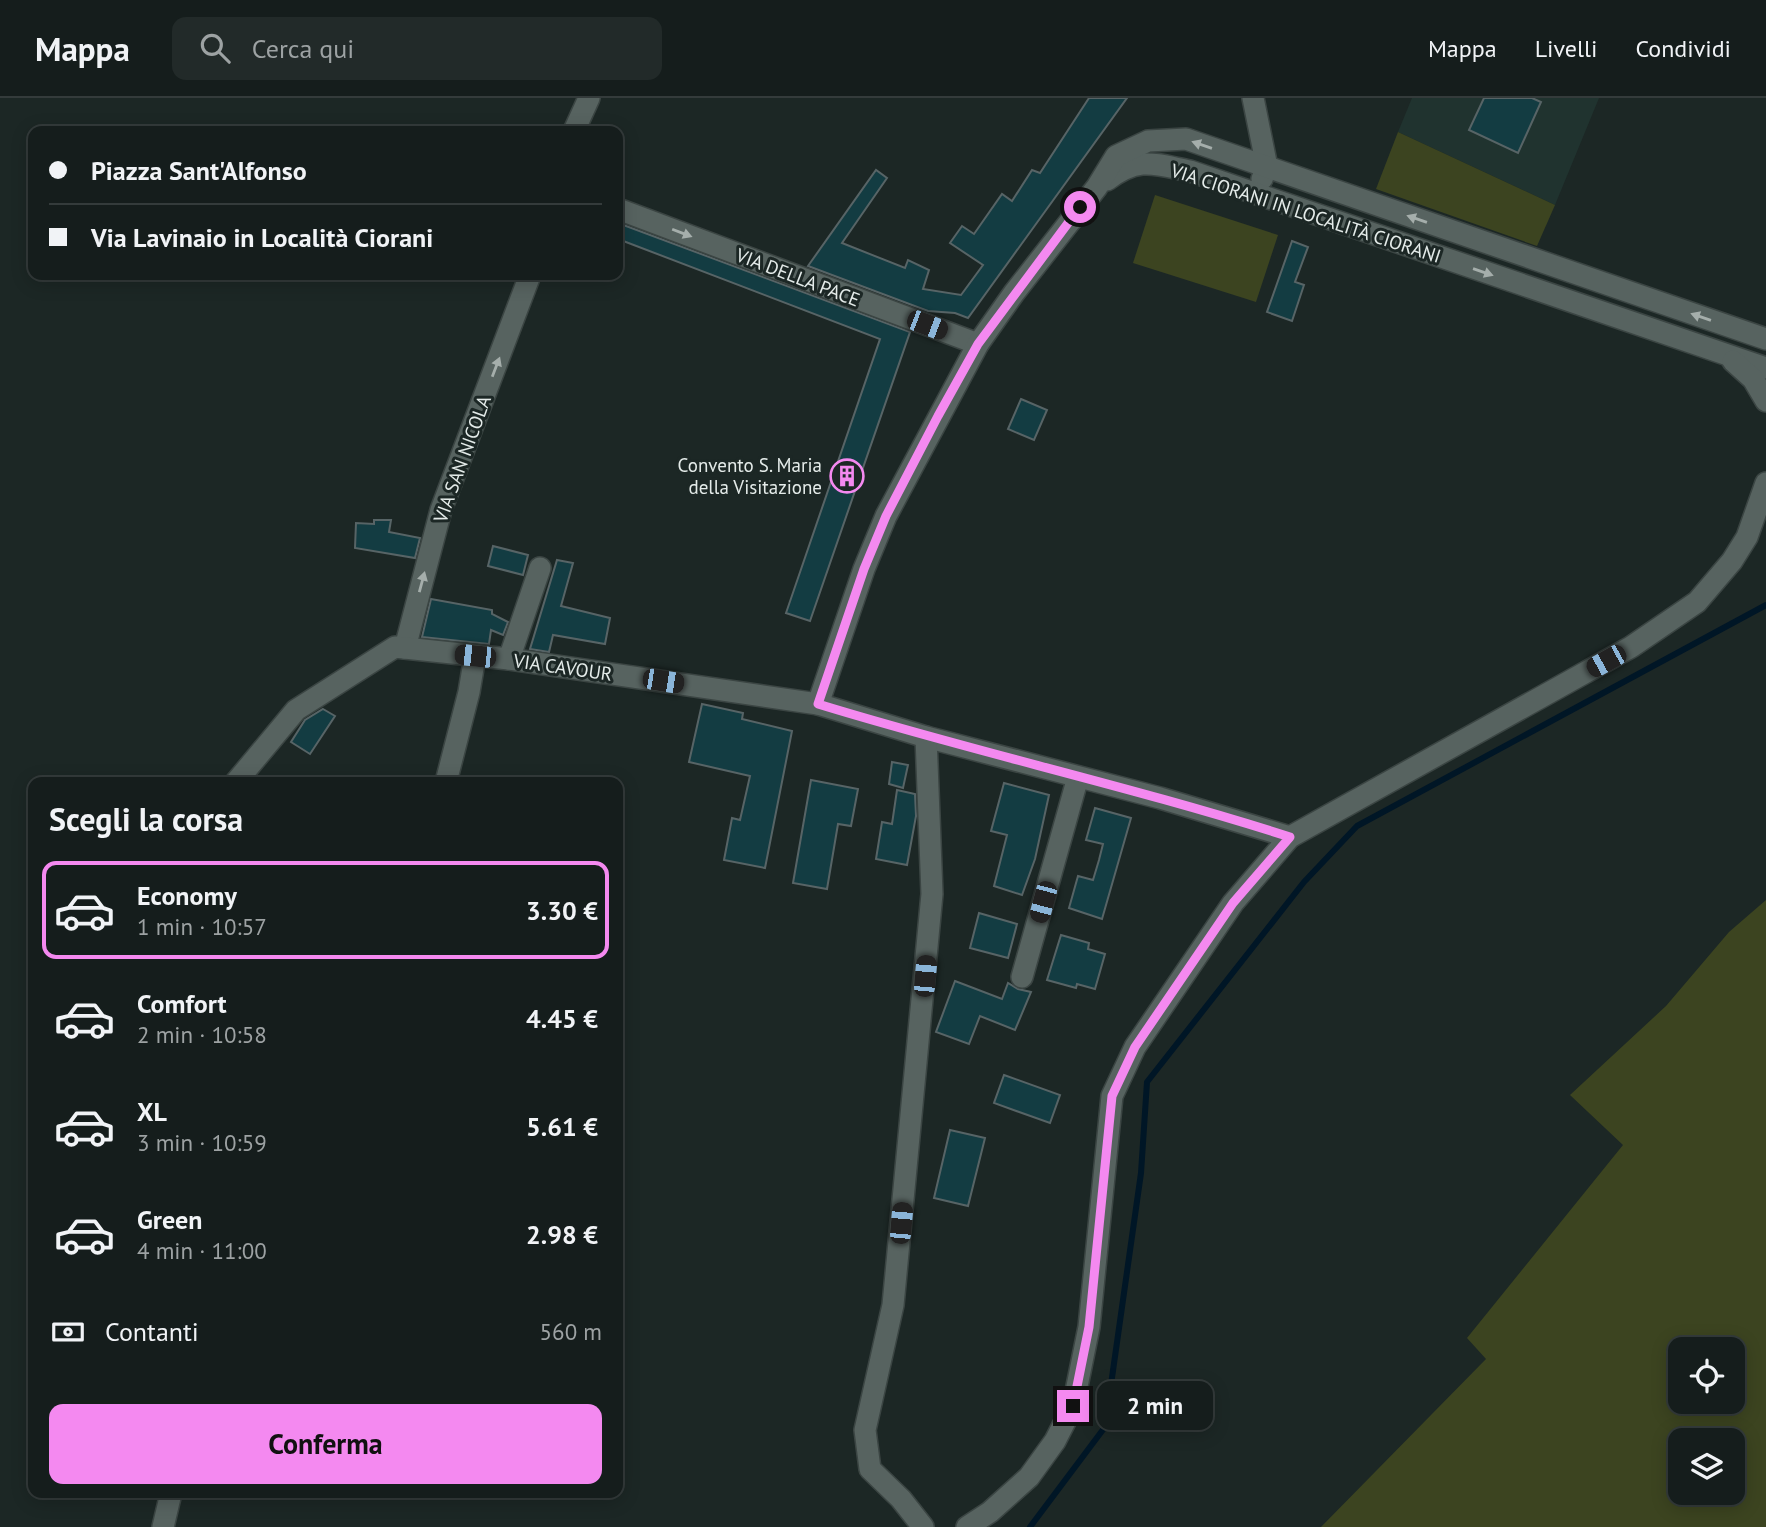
<!DOCTYPE html>
<html lang="it">
<meta charset="utf-8">
<style>
:root{--surface:#151d1c;--page:#222a29;--text:#f1f3f6;--muted:#9da2a3;--line:#343b3b;--accent:#f489f0}
body{margin:0;font-family:"PT Sans",sans-serif;background:var(--page);color:var(--text);height:100vh;display:flex;flex-direction:column;font-size:26px;white-space:nowrap}
*{box-sizing:border-box;margin:0}
p{font-size:23px;color:var(--muted)}
.icon{flex:none;width:38px;height:38px;fill:none;stroke:currentColor;stroke-width:2;stroke-linecap:round;stroke-linejoin:round}
.map{position:relative;flex:1;overflow:hidden}
.drawer{position:absolute;left:28px;top:679px;width:595px;height:721px;display:flex;flex-direction:column;background:var(--surface);border-radius:14px;box-shadow:0 4px 18px #0003,0 0 0 2px var(--line)}
.drawer>*{flex:none}
.banner{position:absolute;left:28px;top:28px;width:595px;height:154px;border-radius:14px;box-shadow:0 4px 18px #0003,0 0 0 2px var(--line);display:grid;align-content:center;height:154px;padding:0 21px;background:var(--surface)}
.tools{position:absolute;left:1668px;top:1239px;display:grid;gap:14px}
.tools a{display:grid;place-items:center;width:77px;height:77px;border-radius:14px;background:var(--surface);box-shadow:0 4px 18px #0003,0 0 0 2px var(--line);font-size:35px}
.end{position:absolute;width:32px;height:32px;margin:-16px;border:9px solid #f489f0;background:#111;box-shadow:0 0 0 4px #111}
.from{border-radius:50%}
.bubble{position:absolute;height:49px;border-radius:14px;background:var(--surface);box-shadow:0 4px 18px #0003,0 0 0 2px var(--line);font-size:23px;font-weight:800;line-height:49px;text-align:center}
.car{position:absolute;width:21px;height:42px;margin:-21px -10px;border-radius:9px;box-shadow:0 0 5px 2px #0007;background:linear-gradient(#222 24%,#8ab4d8 0 40%,#222 0 76%,#8ab4d8 0 86%,#222 0)}
.banner b{display:flex;align-items:center;gap:24px;height:66px;font-size:26px}
.banner b+b{border-top:2px solid var(--line)}
.banner i{width:18px;height:18px;background:var(--text)}
ul{padding:0;list-style:none}
li{display:flex;align-items:center;gap:21px;height:98px;margin:0 14px 10px;padding:0 7px;border:4px solid transparent;border-radius:14px}
li div{flex:1}
li b{display:block;font-size:26px}
li em{font-style:normal;font-weight:800}
li.active{border-color:var(--accent)}
li>.icon{width:63px;height:63px;stroke-width:1.5}
h2{padding:0 21px;font-size:32px;line-height:84px}
.pay{display:flex;align-items:center;gap:18px;height:77px;padding:0 21px;font-size:26px}
.pay p{margin-inline-start:auto}
.button{display:flex;gap:14px;margin-top:auto;padding:14px 21px}
.button a{flex:1;height:80px;border-radius:14px;background:var(--accent);color:#111;font-size:28px;font-weight:800;line-height:80px;text-align:center}
header{display:flex;align-items:center;gap:42px;box-sizing:border-box;height:98px;padding:0 35px;background:var(--surface);border-bottom:2px solid var(--line)}
header strong{font-size:33px}
nav{display:flex;gap:38px;margin-inline-start:auto;font-size:24px}
.search{width:490px;height:63px;background:var(--page);display:flex;align-items:center;gap:18px;box-sizing:border-box;padding:0 24px;border-radius:14px;color:var(--muted);font-size:26px}
.map>svg:first-child{display:block}
.built{fill:#20332f}
.green{fill:#3c4420;fill-rule:evenodd}
.lines{fill:none;stroke-linecap:round;stroke-linejoin:round}
.stream{stroke:#001626;stroke-width:6}
.building{fill:#133c42;stroke:#576466;stroke-width:2}
.minor-casing{stroke:#3b4543;stroke-width:24}
.minor{stroke:#576360;stroke-width:21}
.oneway{fill:#a5aeab}
.route{stroke:#f489f0;stroke-width:9}
.labels{text-anchor:middle;stroke-width:6;stroke-linejoin:round;paint-order:stroke}
.street-label{font-size:19px;fill:#e4ebe9;stroke:#1c2725}
.poi-label{font-size:19px;fill:#e4ebe9;stroke:#1c2725;text-anchor:end}
</style>
<header>
<strong>Mappa</strong>
<div class="search"><svg class="icon" aria-label="search" viewBox="0 0 24 24"><circle cx="10" cy="10" r="6"/><path d="M15 15l6 6"/></svg>Cerca qui</div>
<nav><a>Mappa</a><a>Livelli</a><a>Condividi</a></nav>
</header>
<div class="map">
<svg width="1766" height="1429" viewBox="0 0 1766 1429">
<rect width="100%" height="100%" fill="#1c2725"/>
<polygon class="built" points="1412,0 1599,0 1555,107 1398,34"/>
<g class="green">
<polygon points="1398,34 1555,107 1537,148 1376,91"/>
<polygon points="1155,97 1278,137 1256,204 1133,165"/>
<path d="M1766,802V1429H1321L1486,1261L1467,1240L1623,1047L1570,997L1666,908L1729,834ZM1680,1251H1732V1304H1680ZM1680,1342H1732V1395H1680Z"/>
</g>
<g class="lines">
<polyline class="stream" points="1030,1429 1105,1329 1141,1075 1147,984 1304,784 1357,728 1766,507"/>
</g>
<g class="building">
<polygon points="1089,0 1127,0 968,220 955,215 928,213 808,168 876,72 887,80 842,145 905,170 908,162 929,172 923,191 961,197 983,167 950,145 962,128 974,136 1002,96 1012,103 1032,72 1040,75"/>
<polygon points="1484,0 1532,0 1541,4 1518,55 1469,32"/>
<polygon points="618,125 910,234 810,523 786,515 880,241 618,141"/>
<polygon points="1292,143 1308,149 1295,184 1304,187 1292,223 1267,214"/>
<polygon points="1021,301 1047,312 1034,342 1008,331"/>
<polygon points="374,422 391,422 389,434 420,440 415,460 355,450 356,425 374,426"/>
<polygon points="493,448 528,457 523,477 488,468"/>
<polygon points="557,462 573,465 561,508 610,520 605,546 553,537 549,554 530,551"/>
<polygon points="431,501 492,512 492,516 508,524 503,537 491,532 489,546 422,539"/>
<polygon points="702,606 743,615 742,621 792,633 765,770 724,762 732,720 740,722 750,678 689,664"/>
<polygon points="323,611 335,618 310,656 291,644 305,622"/>
<polygon points="892,664 908,667 903,690 889,686"/>
<polygon points="811,682 858,691 851,728 838,726 827,791 793,785"/>
<polygon points="1004,685 1049,697 1035,761 1022,797 994,788 1007,737 991,733"/>
<polygon points="897,692 915,696 916,718 907,767 876,761 882,724 892,726"/>
<polygon points="1095,710 1131,720 1102,821 1069,810 1078,778 1093,782 1099,762 1103,746 1086,742"/>
<polygon points="979,815 1017,826 1008,860 970,850"/>
<polygon points="1061,837 1089,845 1088,851 1105,856 1095,891 1077,886 1076,890 1047,882"/>
<polygon points="955,883 1002,901 1008,885 1018,891 1031,894 1015,932 980,918 969,946 936,934"/>
<polygon points="1004,977 1060,997 1050,1025 994,1005"/>
<polygon points="950,1032 985,1040 968,1108 934,1100"/>
</g>
<g class="lines">
<defs>
<g id="minor">
<polyline points="1253,0 1267,69 1262,81"/>
<polyline points="574,33 589,0"/>
<path d="M1107,82C1139,58 1154,66 1190,73L1766,270"/>
<polyline points="618,111 978,246"/>
<polyline points="1733,263 1753,281 1766,303"/>
<polyline points="405,550 441,412 530,177"/>
<polyline points="509,561 540,470"/>
<polyline points="818,606 864,471 886,418 978,246 1014,195 1097,89 1116,58 1148,43 1186,41 1766,241"/>
<polyline points="236,684 296,612 395,549 509,561 818,606 926,639 1160,700 1290,739"/>
<polyline points="446,684 469,594 475,558"/>
<polyline points="1022,879 1078,679"/>
<polyline points="163,1429 171,1395"/>
<polyline points="923,1429 901,1401 870,1371 865,1332 893,1207 932,796 926,639"/>
<polyline points="967,1429 990,1414 1029,1379 1055,1343 1073,1308 1089,1229 1112,998 1135,949 1233,805 1290,739 1631,549 1697,504 1732,463 1747,439 1766,385"/>
</g>
</defs>
<use href="#minor" class="minor-casing"/>
<use href="#minor" class="minor"/>
</g>
<defs><path id="oneway-solid" d="M-6-.8H1V-3.2L6.5 0L1 3.2V.8H-6Z" transform="scale(1.75)"/></defs>
<g class="oneway">
<use href="#oneway-solid" transform="translate(1202 47) rotate(-161)"/>
<use href="#oneway-solid" transform="translate(1417 121) rotate(-161)"/>
<use href="#oneway-solid" transform="translate(682 135) rotate(21)"/>
<use href="#oneway-solid" transform="translate(1483 174) rotate(19)"/>
<use href="#oneway-solid" transform="translate(1701 219) rotate(-161)"/>
<use href="#oneway-solid" transform="translate(496 269) rotate(-69)"/>
<use href="#oneway-solid" transform="translate(422 484) rotate(-75)"/>
</g>
<g class="lines">
<path class="route" d="M1073,1308L1089,1229L1112,998L1135,949L1233,805L1290,739C1134,689 974,654 818,606L864,471L886,418L938,318L978,246L1080,109"/>
</g>
<defs>
<symbol id="building-ring" viewBox="-11 -11 22 22"><circle r="9.5" fill="#1c2725" stroke="#f489f0" stroke-width="1.5"/><path d="M-4-6H4V6H1V3H-1V6H-4ZM-2.5-4.3h1.7v1.8h-1.7ZM.8-4.3h1.7v1.8H.8ZM-2.5-1h1.7V.8h-1.7ZM.8-1h1.7V.8H.8Z" fill="#f489f0"/></symbol>
</defs>
<g fill-rule="evenodd">
<use href="#building-ring" x="828" y="359" width="38" height="38"/>
</g>
<g class="labels">
<g class="street-label">
<text transform="translate(1306 115) rotate(18)" y="7">VIA CIORANI IN LOCALITÀ CIORANI</text>
<text transform="translate(798 179) rotate(21)" y="7">VIA DELLA PACE</text>
<text transform="translate(462 361) rotate(-70)" y="7">VIA SAN NICOLA</text>
<text transform="translate(563 569) rotate(8)" y="7">VIA CAVOUR</text>
</g>
<g class="poi-label">
<text x="822" y="374">Convento S. Maria<tspan x="822" dy="22">della Visitazione</tspan></text>
</g>
</g>
</svg>
<div class="tools">
<a><svg class="icon" aria-label="locate" viewBox="0 0 24 24"><circle cx="12" cy="12" r="6"/><path d="M12 2v4M12 18v4M2 12h4M18 12h4"/></svg></a>
<a><svg class="icon" aria-label="layers" viewBox="0 0 24 24"><path d="M12 4l9 5-9 5-9-5zM3 14l9 5 9-5"/></svg></a>
</div>
<i class="end from" style="left:1080px;top:109px"></i>
<i class="end" style="left:1073px;top:1308px"></i>
<div class="bubble" style="left:1097px;top:1283px;width:116px">2 min</div>
<i class="car" style="left:927px;top:227px;rotate:111deg"></i>
<i class="car" style="left:475px;top:558px;rotate:276deg"></i>
<i class="car" style="left:1606px;top:563px;rotate:241deg"></i>
<i class="car" style="left:663px;top:583px;rotate:99deg"></i>
<i class="car" style="left:1043px;top:804px;rotate:195deg"></i>
<i class="car" style="left:925px;top:878px;rotate:5deg"></i>
<i class="car" style="left:901px;top:1125px;rotate:5deg"></i>
<div class="banner">
<b><i class="from"></i>Piazza Sant'Alfonso</b>
<b><i></i>Via Lavinaio in Località Ciorani</b>
</div>
<section class="drawer">
<h2>Scegli la corsa</h2>
<ul>
<li class="active"><svg class="icon" aria-label="car" viewBox="0 0 24 24"><path d="M5 17H2v-5l4-1 3-4h7l3 4 3 1v5h-3M9 17h6M6 11h13"/><circle cx="7" cy="17" r="2"/><circle cx="17" cy="17" r="2"/></svg><div><b>Economy</b><p>1 min · 10:57</p></div><em>3.30 €</em></li>
<li><svg class="icon" aria-label="car" viewBox="0 0 24 24"><path d="M5 17H2v-5l4-1 3-4h7l3 4 3 1v5h-3M9 17h6M6 11h13"/><circle cx="7" cy="17" r="2"/><circle cx="17" cy="17" r="2"/></svg><div><b>Comfort</b><p>2 min · 10:58</p></div><em>4.45 €</em></li>
<li><svg class="icon" aria-label="car" viewBox="0 0 24 24"><path d="M5 17H2v-5l4-1 3-4h7l3 4 3 1v5h-3M9 17h6M6 11h13"/><circle cx="7" cy="17" r="2"/><circle cx="17" cy="17" r="2"/></svg><div><b>XL</b><p>3 min · 10:59</p></div><em>5.61 €</em></li>
<li><svg class="icon" aria-label="car" viewBox="0 0 24 24"><path d="M5 17H2v-5l4-1 3-4h7l3 4 3 1v5h-3M9 17h6M6 11h13"/><circle cx="7" cy="17" r="2"/><circle cx="17" cy="17" r="2"/></svg><div><b>Green</b><p>4 min · 11:00</p></div><em>2.98 €</em></li>
</ul>
<div class="pay"><svg class="icon" aria-label="cash" viewBox="0 0 24 24"><path d="M3 7h18v10H3z"/><circle cx="12" cy="12" r="2"/></svg>Contanti<p>560 m</p></div>
<div class="button"><a>Conferma</a></div>
</section>
</div>
